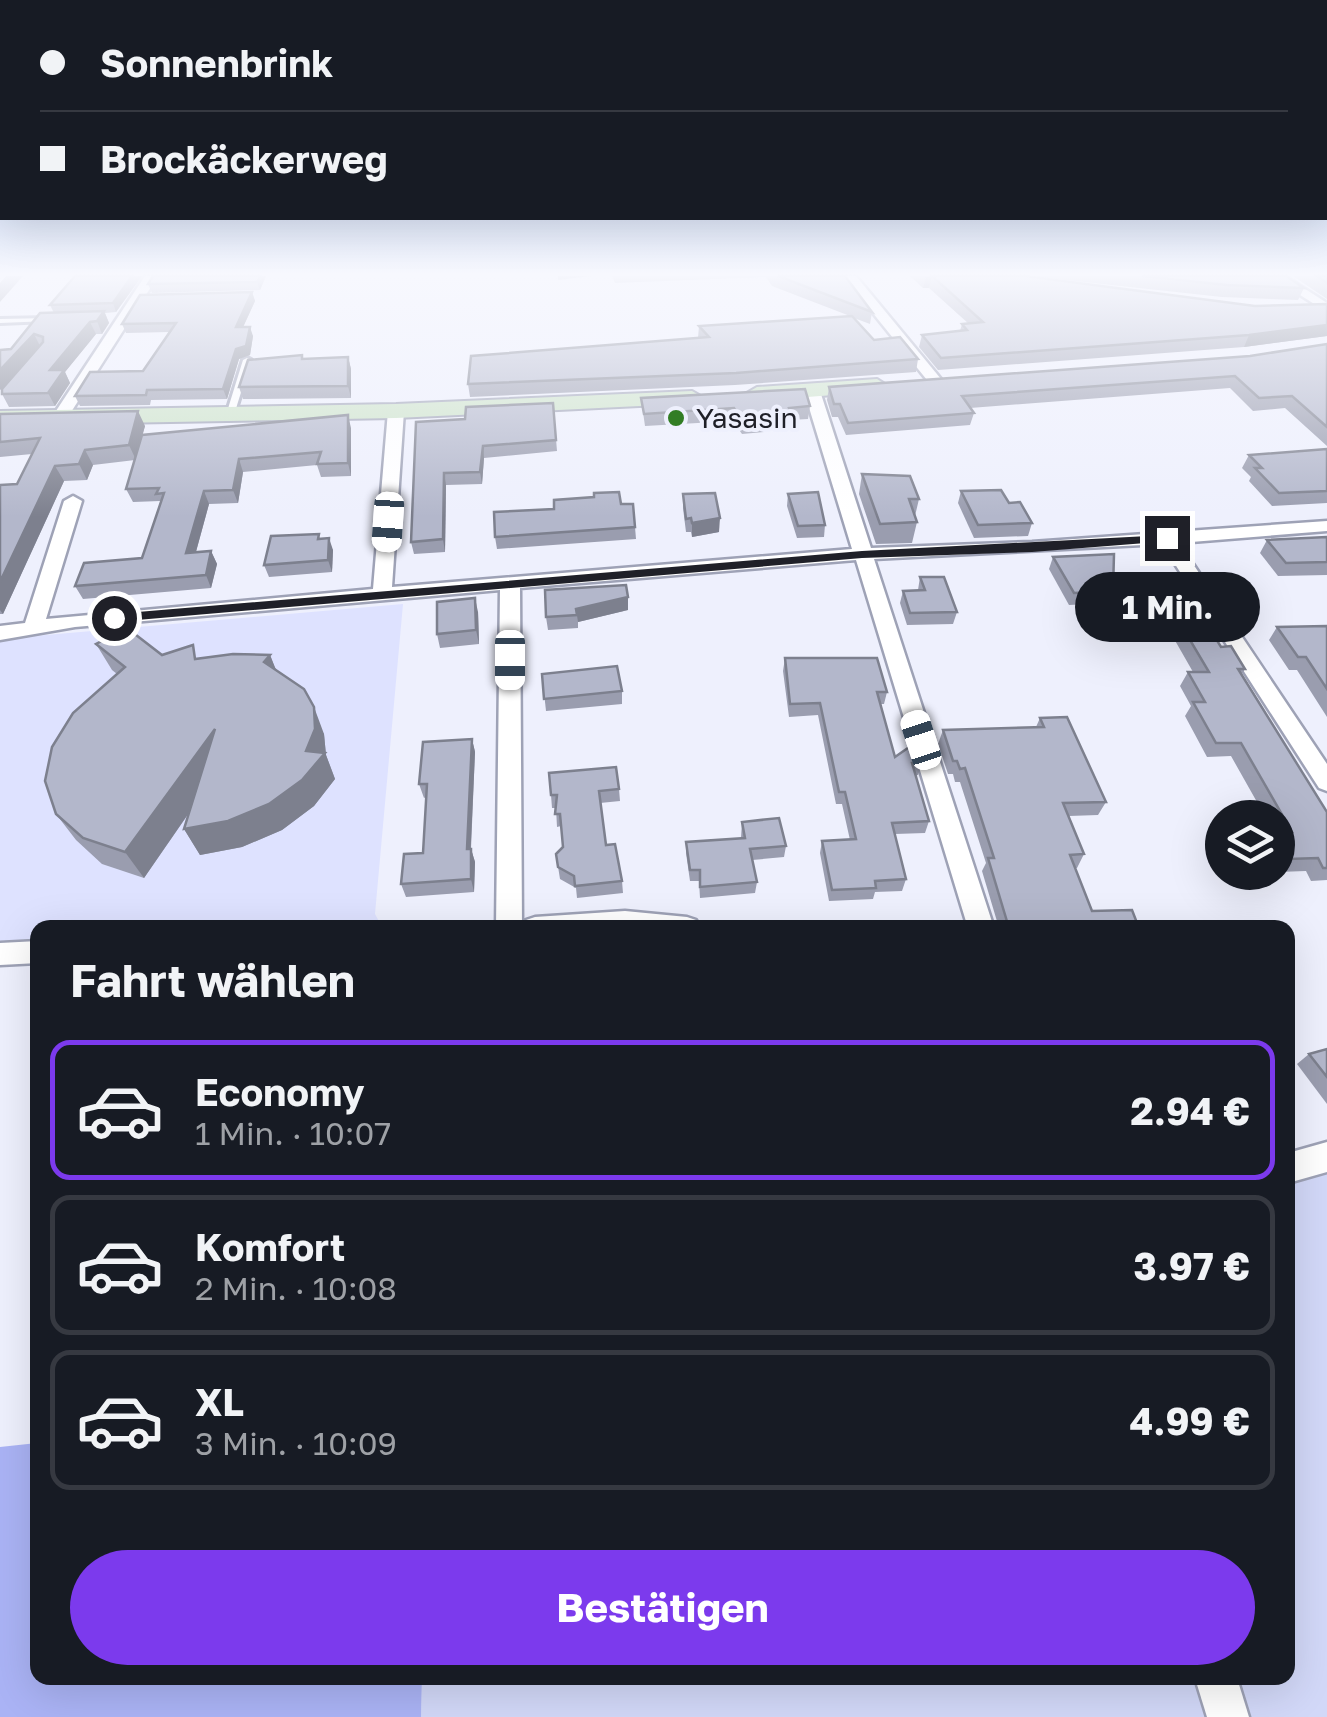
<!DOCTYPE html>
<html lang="de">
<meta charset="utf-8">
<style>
:root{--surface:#171b24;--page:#242831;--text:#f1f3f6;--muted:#9ea1a6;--line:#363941;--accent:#7c3aed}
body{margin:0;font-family:"Golos Text",sans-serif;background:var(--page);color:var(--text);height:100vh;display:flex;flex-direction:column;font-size:38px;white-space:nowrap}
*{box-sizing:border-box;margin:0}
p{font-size:32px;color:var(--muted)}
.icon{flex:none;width:55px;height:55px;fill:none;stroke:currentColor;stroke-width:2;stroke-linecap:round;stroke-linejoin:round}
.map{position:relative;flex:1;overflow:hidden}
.sheet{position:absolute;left:30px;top:920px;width:1265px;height:765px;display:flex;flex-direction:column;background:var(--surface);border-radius:20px;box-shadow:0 10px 40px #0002}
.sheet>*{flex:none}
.top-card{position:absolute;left:0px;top:0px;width:1328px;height:220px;box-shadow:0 10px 40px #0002;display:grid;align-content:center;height:220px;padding:0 40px;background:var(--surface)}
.fabs{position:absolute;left:1205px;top:800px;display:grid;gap:20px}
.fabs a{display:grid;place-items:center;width:90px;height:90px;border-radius:50%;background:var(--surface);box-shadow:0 10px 40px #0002;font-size:50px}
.end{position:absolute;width:45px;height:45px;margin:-22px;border:12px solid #1f2028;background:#fff;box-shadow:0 0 0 5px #fff}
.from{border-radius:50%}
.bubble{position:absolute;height:70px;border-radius:35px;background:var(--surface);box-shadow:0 10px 40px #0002;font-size:32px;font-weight:700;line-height:70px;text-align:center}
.car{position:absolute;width:30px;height:60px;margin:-30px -15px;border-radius:12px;box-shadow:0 0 8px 2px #0007;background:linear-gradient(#fff 24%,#345 0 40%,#fff 0 76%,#345 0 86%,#fff 0)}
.top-card b{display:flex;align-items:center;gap:35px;height:95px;font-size:38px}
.top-card b+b{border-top:2px solid var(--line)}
.top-card i{width:25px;height:25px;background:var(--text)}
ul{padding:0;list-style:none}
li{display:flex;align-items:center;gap:30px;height:140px;margin:0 20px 15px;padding:0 20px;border:5px solid var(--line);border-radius:20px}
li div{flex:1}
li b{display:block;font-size:38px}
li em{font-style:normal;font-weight:700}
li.active{border-color:var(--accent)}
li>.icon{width:90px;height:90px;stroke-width:1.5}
h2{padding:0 40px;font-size:45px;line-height:120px}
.action{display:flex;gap:20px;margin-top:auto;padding:20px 40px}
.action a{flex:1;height:115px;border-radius:60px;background:var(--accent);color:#fff;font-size:40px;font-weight:700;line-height:115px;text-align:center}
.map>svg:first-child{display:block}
.built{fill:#dee2ff}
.green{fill:#d2d8f8}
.forest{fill:#aab3f5}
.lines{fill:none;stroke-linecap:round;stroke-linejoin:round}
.lane-casing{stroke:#9ea2b6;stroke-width:6}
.street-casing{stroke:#9ea2b6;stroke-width:5}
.secondary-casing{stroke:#9ea2b6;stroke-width:4}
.lane{fill:#fff;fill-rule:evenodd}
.street{fill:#fff;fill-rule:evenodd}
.secondary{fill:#cce3c8;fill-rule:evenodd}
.wall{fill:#9a9daf}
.shaded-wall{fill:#7d808e}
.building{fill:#b3b7cb;stroke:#7d808e;stroke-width:2.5}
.route{fill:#1f2028}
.poi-dot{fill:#327d24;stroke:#eef0fd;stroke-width:4}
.labels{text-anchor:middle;stroke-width:8;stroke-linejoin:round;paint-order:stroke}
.far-poi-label{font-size:28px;fill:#1f2028;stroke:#eef0fd;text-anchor:start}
</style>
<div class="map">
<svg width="1327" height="1717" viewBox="0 0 1327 1717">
<rect width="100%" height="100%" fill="#eef0fd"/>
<polygon class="built" points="403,604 375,914 382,927 38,928 37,964 0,966 0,639"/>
<polygon class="green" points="1327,1163 1327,1717 421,1717 422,1678 1288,1678 1288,1175"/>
<polygon class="forest" points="37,1443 38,1678 422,1678 421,1717 0,1717 0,1447"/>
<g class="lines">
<defs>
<g id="lane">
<polygon points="50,318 51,319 48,321 0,323 0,319"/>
<polygon points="247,358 251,360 234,415 227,417 226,415 243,360"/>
</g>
<g id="street">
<polygon points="145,276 158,276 66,420 54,420 52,417"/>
<polygon points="843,276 856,276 941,379 941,385 931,385"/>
<polygon points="1270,276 1285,276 1327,303 1327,312"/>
<polygon points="812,386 820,391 871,548 1032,542 1327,521 1327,531 1179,543 1327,764 1327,791 1319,788 1162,544 874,559 994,928 968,928 856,560 520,588 522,927 526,920 535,917 625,911 687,917 696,920 700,928 496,928 500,590 75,627 0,640 0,626 25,623 64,501 73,496 82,501 46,619 373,589 388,411 396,406 404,411 392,587 852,549 804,391"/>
<polygon points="38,941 38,963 0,965 0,943"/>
<polygon points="1327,1142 1327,1172 1288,1183 1288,1153"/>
<polygon points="1195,1678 1237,1678 1249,1717 1207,1717"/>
</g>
<g id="secondary">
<polygon points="877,379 888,386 885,391 757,401 745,394 757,387"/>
<polygon points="692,391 704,398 700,403 396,418 0,425 0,411 396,404"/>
</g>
</defs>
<use href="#lane" class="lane-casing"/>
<use href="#street" class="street-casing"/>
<use href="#secondary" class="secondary-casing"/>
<use href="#lane" class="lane"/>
<use href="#street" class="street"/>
<use href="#secondary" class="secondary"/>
</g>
<g class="wall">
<polygon points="142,276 116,312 105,313 109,323 102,334 96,334 65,372 70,383 55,406 9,407 2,394 12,377 0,390 0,350 11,349 54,313 50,305"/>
<polygon points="153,276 266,276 260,290 152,293 148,284"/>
<polygon points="612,276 845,276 872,312 870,324 854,318 874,340 918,359 916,372 735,385 470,397 468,384 698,338 699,326 850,316 772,286 766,277 615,283"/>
<polygon points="910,276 1025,276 1255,306 1327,304 1327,336 1244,347 938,370 919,347 922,335 960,331 962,324 969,324 929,288 923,288"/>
<polygon points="1029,276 1286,276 1304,288 1298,300 1222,297"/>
<polygon points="1293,276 1327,276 1327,299"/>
<polygon points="252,292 255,301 243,327 253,336 250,355 239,359 227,399 151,400 150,405 80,406 75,396 143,371 169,332 126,333 122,324"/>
<polygon points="1327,344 1327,446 1285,408 1253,411 1230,388 970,408 974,413 970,425 846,435 838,417 832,417 827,400 829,387 1250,356"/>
<polygon points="302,355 303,359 348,357 351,369 351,398 243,399 239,387"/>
<polygon points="641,398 810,406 808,419 790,420 789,425 765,427 764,432 742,434 733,421 645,426"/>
<polygon points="553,403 557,451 484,458 482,484 446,485 445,552 414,554 411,542 465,419"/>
<polygon points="0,414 145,426 142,435 351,428 351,476 321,477 317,465 243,472 238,503 209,504 196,552 211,551 217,564 211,588 83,599 75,586 142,558 161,503 160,501 133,502 126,489 135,460 93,465 87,480 64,481 3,614 0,614 0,485 17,484 32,454 0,457"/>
<polygon points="1327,449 1327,503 1272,506 1249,481 1251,477 1242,468 1249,455"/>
<polygon points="862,474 919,499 915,516 917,522 912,543 876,544 859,494"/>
<polygon points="961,491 1009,503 1032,523 1028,536 974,538 958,503"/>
<polygon points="683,494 719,532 692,537 691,532 686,532 683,508"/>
<polygon points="788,494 825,525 824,537 797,538 787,506"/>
<polygon points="621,504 635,527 636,539 497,549 495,537"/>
<polygon points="1327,537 1327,575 1278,576 1260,553 1267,540"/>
<polygon points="320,539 333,550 332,572 269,577 264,565"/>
<polygon points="1053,557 1113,591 1108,603 1069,605 1049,569"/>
<polygon points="920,577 957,612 953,624 907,625 900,603 903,591 918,590"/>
<polygon points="1153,593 1221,647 1245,669 1242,674 1327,812 1327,880 1311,881 1306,871 1278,872 1278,818 1266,818 1231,756 1207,757 1185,716 1191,706 1180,686 1188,672 1193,672 1173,637 1163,637 1146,606"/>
<polygon points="628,610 578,622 578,628 548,630 546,617"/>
<polygon points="478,612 479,644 440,648 437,634"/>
<polygon points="1327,626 1327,717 1297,670 1289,670 1269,640 1277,627"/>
<polygon points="96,644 162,655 200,659 270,655 276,671 324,734 326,755 335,779 314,806 282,830 242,847 200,855 184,829 189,813 144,878 102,864 76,840 56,814 117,674 112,670"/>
<polygon points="785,658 887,692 884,704 881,704 895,757 921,763 918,775 915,775 929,821 925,833 895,834 906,879 902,891 875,892 873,899 829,901 820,853 822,841 850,840 842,804 836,804 818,715 789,717 783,671"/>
<polygon points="542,674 622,691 622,704 546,711"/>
<polygon points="1040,718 1106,802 1098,815 1069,816 1084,854 1077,868 1075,868 1092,911 1139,928 999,928 982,871 986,863 960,782 955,782 953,774 948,774 938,744 943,730 1036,727"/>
<polygon points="472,739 475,752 471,849 475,862 474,892 406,897 401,884 423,853 426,797 424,798 419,784"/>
<polygon points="619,789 620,801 600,803 606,845 622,881 623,893 577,898 576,888 560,879 556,854 563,847 561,826 557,827 556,808 552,808 551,795"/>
<polygon points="742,822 786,846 784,857 752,860 757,882 755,893 700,898 699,881 690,881 686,853 686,842 741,838"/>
<polygon points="1327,1049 1327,1104 1297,1064 1309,1054"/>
</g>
<g class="shaded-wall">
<polygon points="6,276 23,276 0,302 0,283"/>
<polygon points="132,276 142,276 116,312 113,303"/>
<polygon points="260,276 266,276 260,290 257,282"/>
<polygon points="558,276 592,276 558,280"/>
<polygon points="932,276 929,288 923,288 926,277"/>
<polygon points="252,292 255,301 239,336 236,327"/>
<polygon points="104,311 109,323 102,334 97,321"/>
<polygon points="90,322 96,334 65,372 70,383 55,406 48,393 50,370"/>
<polygon points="1327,325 1327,336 1244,347 1249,335"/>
<polygon points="250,327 253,336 250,355 239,359 227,399 223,389 236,349"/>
<polygon points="34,334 40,346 0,390 0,370"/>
<polygon points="348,357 351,369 351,398 348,386"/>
<polygon points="138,411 145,426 136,460 129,445"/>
<polygon points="348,415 351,428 351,476 348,463"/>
<polygon points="483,446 484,458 482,484 480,472"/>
<polygon points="85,450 93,465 87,480 79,464"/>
<polygon points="239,459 243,472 238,503 233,490"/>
<polygon points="55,466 64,481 3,614 0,610 0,582"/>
<polygon points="444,473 446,485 445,552 443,539"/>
<polygon points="204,491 209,504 192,566 186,553"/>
<polygon points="720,518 719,532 692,537 692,523"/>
<polygon points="329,538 333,550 332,572 328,560"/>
<polygon points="211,551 217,564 211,588 206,575"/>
<polygon points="628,597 628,610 578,622 576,609"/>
<polygon points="475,598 478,612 479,644 476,630"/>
<polygon points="270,655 281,682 264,662"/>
<polygon points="314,707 324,734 326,755 335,779 314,806 282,830 242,847 200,855 184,829 306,751"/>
<polygon points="215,729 228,756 144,878 125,852"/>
<polygon points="472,739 475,752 470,863 467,849"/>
<polygon points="471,849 475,862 474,892 471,879"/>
</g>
<g class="building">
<polygon points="75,276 132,276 113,303 50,305"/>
<polygon points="153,276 260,276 257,282 148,284"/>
<polygon points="778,276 845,276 872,312"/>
<polygon points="932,276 1025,276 1255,306 1327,304 1327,325 1249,335 941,358 922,335 967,330 962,324 983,322"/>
<polygon points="1142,276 1286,276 1304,288 1227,285"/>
<polygon points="1317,276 1327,276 1327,283"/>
<polygon points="252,292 236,327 250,327 246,346 236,349 223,389 147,390 146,395 75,396 90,372 143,371 176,323 122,324 140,295"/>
<polygon points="104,311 97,321 90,322 50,370 64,370 48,393 2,394 2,389 43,342 43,337 34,334 0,370 0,350 11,349 40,313"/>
<polygon points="852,316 874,340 900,337 918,359 736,373 468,384 471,356 709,337 699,326"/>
<polygon points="1327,344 1327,427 1292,396 1259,398 1235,376 962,396 974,413 848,423 840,404 834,404 829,387 1250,356"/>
<polygon points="302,355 302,359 348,357 348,386 239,387 248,360"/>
<polygon points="805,389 810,406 789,408 791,413 764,414 766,420 742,421 734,408 644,414 641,398"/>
<polygon points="553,403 556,440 483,446 480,472 444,473 443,539 411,542 416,422 465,419 466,407"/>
<polygon points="138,411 129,445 85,450 79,464 55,466 0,582 0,485 17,484 40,438 0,442 0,414"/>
<polygon points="348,415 348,463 317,464 321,452 239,459 233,490 204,491 186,553 211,551 206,575 75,586 84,563 142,558 164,493 156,494 159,488 126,489 142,435"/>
<polygon points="1327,449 1327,491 1279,493 1255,468 1262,468 1249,455"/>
<polygon points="862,474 910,476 919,499 909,499 917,522 880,524"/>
<polygon points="1001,490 1009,503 1020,502 1032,523 978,525 961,491"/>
<polygon points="619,492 621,504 633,504 635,527 495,537 494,512 554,509 554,500 594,497 594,493"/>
<polygon points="818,492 825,525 798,526 788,494"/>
<polygon points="715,493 720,518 692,523 691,518 686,519 683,494"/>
<polygon points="319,534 318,539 329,538 328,560 264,565 271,536"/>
<polygon points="1327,537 1327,562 1286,563 1267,540"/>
<polygon points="1114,554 1113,591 1074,593 1053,557"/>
<polygon points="920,577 944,577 957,612 910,613 903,591 925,590"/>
<polygon points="626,585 628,597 576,609 577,615 546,617 545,590"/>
<polygon points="1153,593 1190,597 1221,647 1231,646 1245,669 1238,669 1327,812 1327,868 1323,868 1318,858 1288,859 1278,840 1278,832 1292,832 1241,743 1216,743 1193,702 1205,702 1188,672 1209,672 1180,623 1170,624"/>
<polygon points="475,598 476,630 437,634 437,602"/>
<polygon points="1327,626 1327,689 1306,657 1298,657 1277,627"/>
<polygon points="127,628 162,655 193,645 195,659 233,654 270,655 264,662 304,689 314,707 315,729 306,751 325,753 302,780 269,804 228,821 184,829 215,729 125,852 83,838 56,814 45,781 52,747 73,713 125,667 96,644"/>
<polygon points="785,658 877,658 887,692 877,692 895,757 915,743 921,763 912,763 929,821 892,823 906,879 875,881 876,888 832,890 822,841 856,839 845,792 839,792 820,703 790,704"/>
<polygon points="617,666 622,691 544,699 542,674"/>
<polygon points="1067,717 1106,802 1063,803 1084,854 1070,855 1092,911 1132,910 1139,928 1009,928 988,858 994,858 965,768 960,769 957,761 953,761 943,730 1044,727 1040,718"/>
<polygon points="472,739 467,849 471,849 471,879 401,884 404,854 423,853 427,784 419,784 423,742"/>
<polygon points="616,767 619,789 599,791 606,845 615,844 622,881 575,886 574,876 558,867 556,854 563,847 560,814 555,814 557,795 551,795 549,773"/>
<polygon points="779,818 786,846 750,849 757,882 700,887 700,870 690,870 686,842 745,838 742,822"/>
<polygon points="1327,1049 1327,1077 1309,1054"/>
</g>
<linearGradient id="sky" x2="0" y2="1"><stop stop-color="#87acec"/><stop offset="0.53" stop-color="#f7f8fe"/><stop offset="1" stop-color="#f7f8fe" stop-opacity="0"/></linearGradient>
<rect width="1327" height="517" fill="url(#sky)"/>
<polygon class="route" points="1167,535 1171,541 1032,552 862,558 114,622 108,618 114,614 862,551"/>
<circle class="poi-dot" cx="676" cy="418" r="10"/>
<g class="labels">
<g class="far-poi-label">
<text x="696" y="428">Yasasin</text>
</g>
</g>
</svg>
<div class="fabs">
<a><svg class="icon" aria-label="layers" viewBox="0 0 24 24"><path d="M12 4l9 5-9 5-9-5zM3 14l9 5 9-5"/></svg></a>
</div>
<i class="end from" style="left:114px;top:618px"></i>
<i class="end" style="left:1167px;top:538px"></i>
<div class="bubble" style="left:1075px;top:572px;width:185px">1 Min.</div>
<i class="car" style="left:388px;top:522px;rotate:184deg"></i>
<i class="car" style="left:510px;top:660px;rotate:180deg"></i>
<i class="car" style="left:921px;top:740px;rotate:342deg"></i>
<div class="top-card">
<b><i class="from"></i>Sonnenbrink</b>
<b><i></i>Brockäckerweg</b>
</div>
<section class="sheet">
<h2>Fahrt wählen</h2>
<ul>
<li class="active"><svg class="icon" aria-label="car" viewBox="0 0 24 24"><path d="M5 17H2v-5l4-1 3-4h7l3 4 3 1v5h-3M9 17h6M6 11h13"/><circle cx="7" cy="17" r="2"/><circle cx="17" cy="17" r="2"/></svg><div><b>Economy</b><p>1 Min. · 10:07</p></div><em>2.94 €</em></li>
<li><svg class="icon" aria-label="car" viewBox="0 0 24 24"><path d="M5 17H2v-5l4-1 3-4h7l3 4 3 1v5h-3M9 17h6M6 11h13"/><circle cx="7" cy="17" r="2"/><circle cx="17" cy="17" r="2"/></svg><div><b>Komfort</b><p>2 Min. · 10:08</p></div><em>3.97 €</em></li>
<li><svg class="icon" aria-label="car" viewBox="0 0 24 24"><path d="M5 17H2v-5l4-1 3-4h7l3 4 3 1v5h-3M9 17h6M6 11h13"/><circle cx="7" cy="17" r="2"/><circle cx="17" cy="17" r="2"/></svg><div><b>XL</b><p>3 Min. · 10:09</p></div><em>4.99 €</em></li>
</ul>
<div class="action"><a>Bestätigen</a></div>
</section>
</div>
